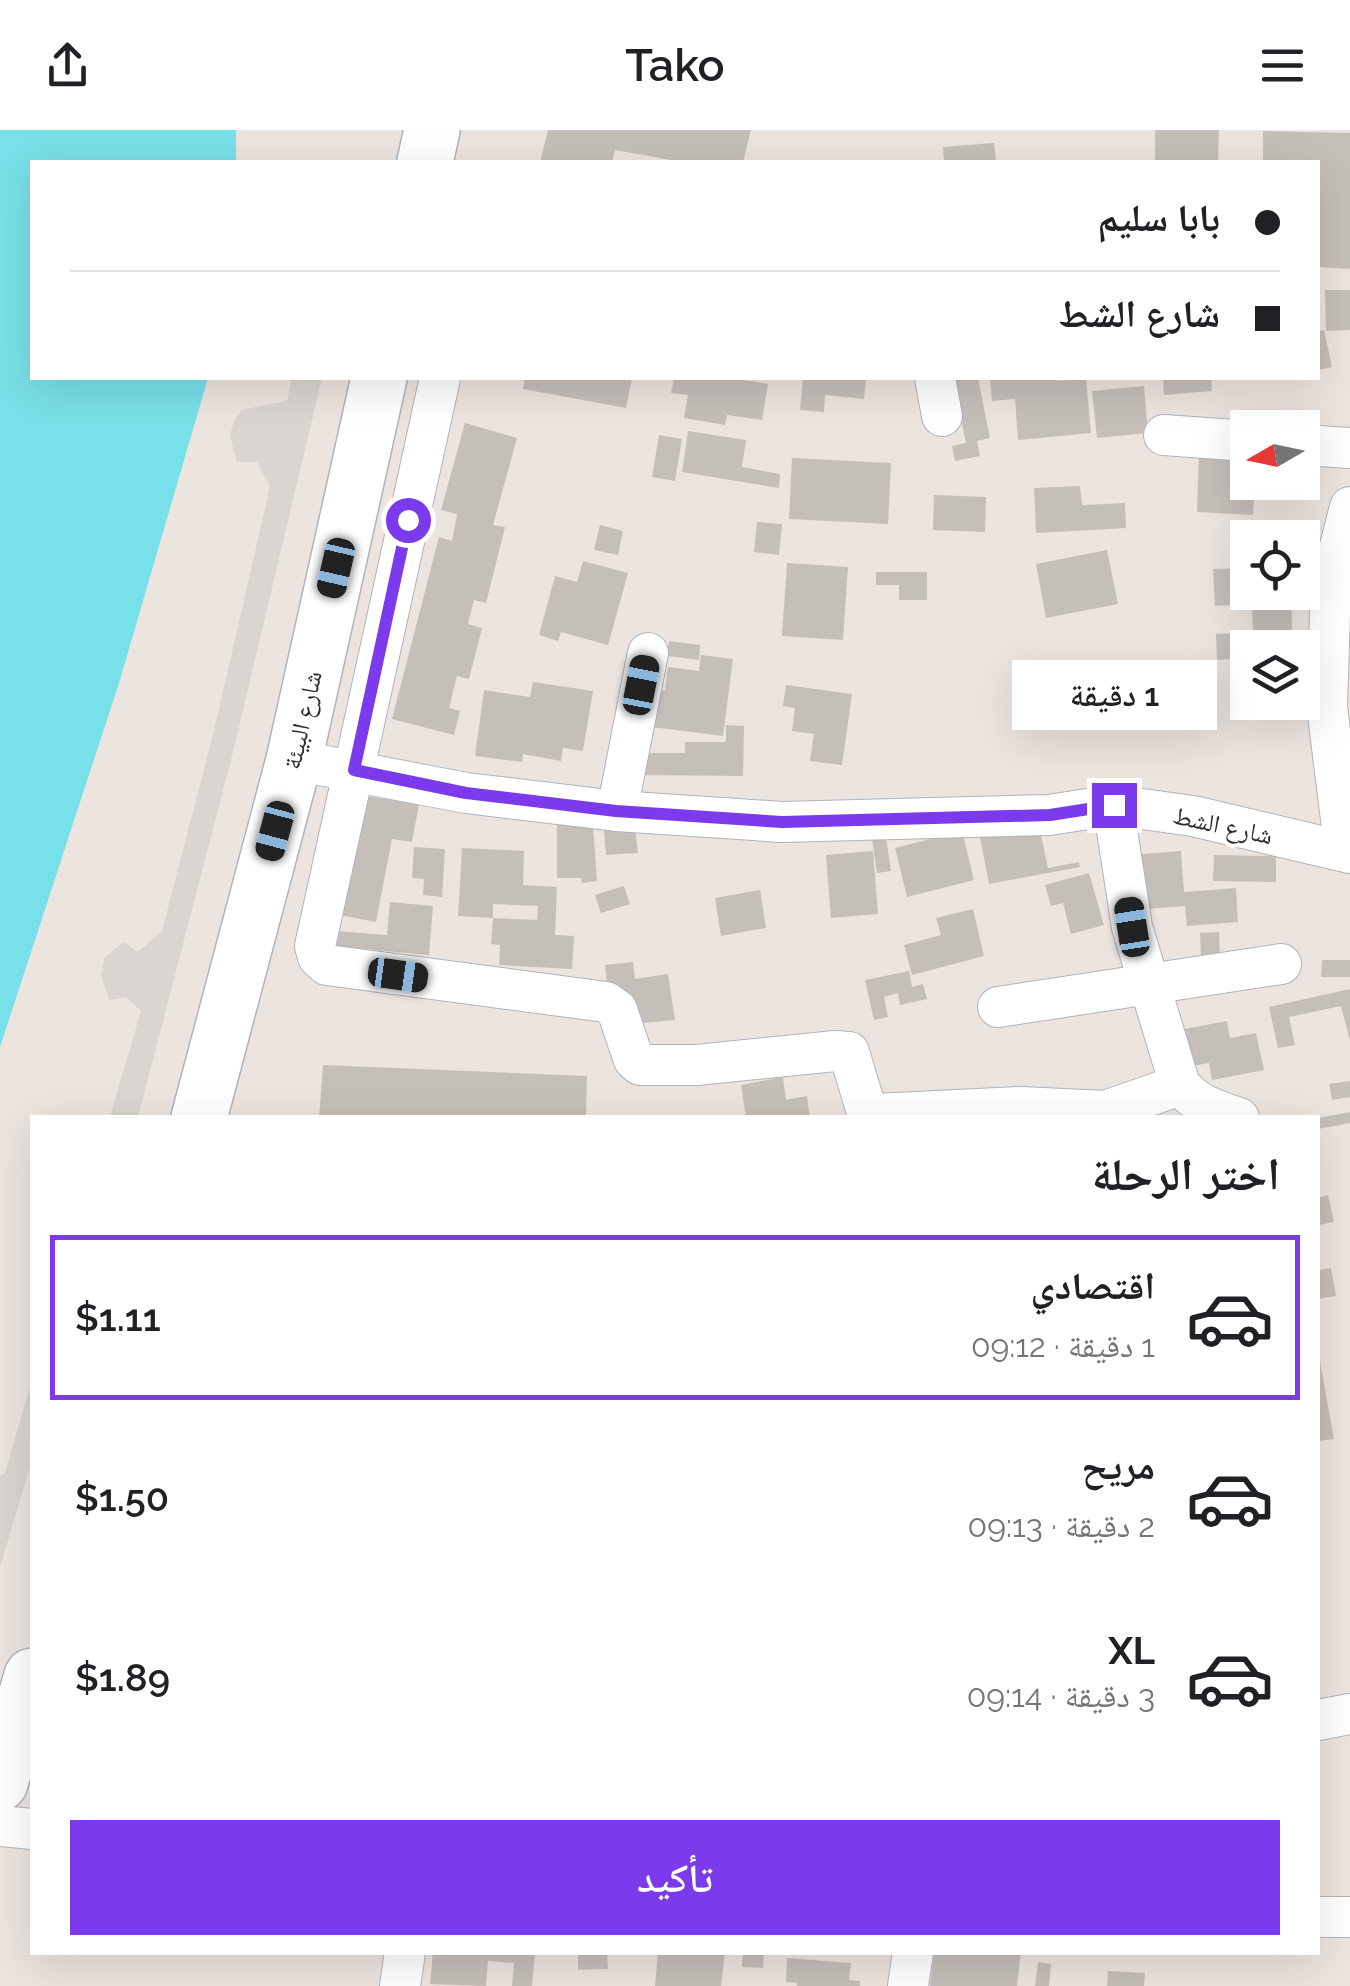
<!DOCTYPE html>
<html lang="ar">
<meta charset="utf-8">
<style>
:root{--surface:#fff;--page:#f6f6f6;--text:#202124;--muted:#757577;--line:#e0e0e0;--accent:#7c3aed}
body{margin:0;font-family:Raleway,"Noto Naskh Arabic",sans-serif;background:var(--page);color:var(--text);direction:rtl;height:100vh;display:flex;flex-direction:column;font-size:38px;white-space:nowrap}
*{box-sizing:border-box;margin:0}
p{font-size:32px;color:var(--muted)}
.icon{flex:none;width:55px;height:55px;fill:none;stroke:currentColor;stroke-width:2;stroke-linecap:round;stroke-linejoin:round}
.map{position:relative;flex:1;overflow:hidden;direction:ltr}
.panel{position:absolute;left:30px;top:985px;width:1290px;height:840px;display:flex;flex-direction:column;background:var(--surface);border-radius:0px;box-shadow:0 10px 40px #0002;direction:rtl}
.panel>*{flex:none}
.banner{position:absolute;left:30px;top:30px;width:1290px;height:220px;border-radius:0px;box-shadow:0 10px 40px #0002;direction:rtl;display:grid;align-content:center;height:220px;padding:0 40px;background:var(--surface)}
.needle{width:65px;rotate:261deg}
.controls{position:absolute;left:1230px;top:280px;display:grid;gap:20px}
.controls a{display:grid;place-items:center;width:90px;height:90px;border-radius:0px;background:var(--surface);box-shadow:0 10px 40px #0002;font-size:50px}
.end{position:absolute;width:45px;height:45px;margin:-22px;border:12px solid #7c3aed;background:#fff;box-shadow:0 0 0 5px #fff}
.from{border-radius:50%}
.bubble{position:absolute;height:70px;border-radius:0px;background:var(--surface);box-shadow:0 10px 40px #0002;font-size:32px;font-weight:600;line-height:70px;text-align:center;direction:rtl}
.car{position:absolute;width:30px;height:60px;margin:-30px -15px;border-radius:12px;box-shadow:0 0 8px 2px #0007;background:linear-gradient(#222 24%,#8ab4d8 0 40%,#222 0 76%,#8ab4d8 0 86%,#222 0)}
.banner b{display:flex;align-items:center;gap:35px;height:95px;font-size:38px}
.banner b+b{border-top:2px solid var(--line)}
.banner i{width:25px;height:25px;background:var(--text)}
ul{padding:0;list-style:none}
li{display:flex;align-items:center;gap:30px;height:165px;margin:0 20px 15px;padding:0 20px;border:5px solid transparent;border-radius:0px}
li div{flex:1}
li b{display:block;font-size:38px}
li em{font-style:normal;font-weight:600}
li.active{border-color:var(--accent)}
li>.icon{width:90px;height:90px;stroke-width:1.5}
h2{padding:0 40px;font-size:45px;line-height:120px}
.cta{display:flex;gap:20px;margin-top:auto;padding:20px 40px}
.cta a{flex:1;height:115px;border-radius:0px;background:var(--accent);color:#fff;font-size:40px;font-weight:600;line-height:115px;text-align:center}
header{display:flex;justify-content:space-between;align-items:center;height:130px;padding:0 40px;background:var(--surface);font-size:45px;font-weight:600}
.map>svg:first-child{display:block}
.plaza{fill:#d9d5d1}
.water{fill:#78e0e8}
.building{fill:#c5bfba}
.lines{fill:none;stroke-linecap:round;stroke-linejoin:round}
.minor-casing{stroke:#afb4bb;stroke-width:42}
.secondary-casing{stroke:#afb4bb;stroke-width:58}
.minor{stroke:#fff;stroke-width:40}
.secondary{stroke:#fff;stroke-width:55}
.route{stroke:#7c3aed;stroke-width:12}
.labels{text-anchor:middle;stroke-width:8;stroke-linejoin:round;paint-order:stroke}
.street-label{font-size:25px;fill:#2c2c2c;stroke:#fff}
</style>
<header><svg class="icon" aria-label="menu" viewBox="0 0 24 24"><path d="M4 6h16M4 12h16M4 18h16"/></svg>Tako<svg class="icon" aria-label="share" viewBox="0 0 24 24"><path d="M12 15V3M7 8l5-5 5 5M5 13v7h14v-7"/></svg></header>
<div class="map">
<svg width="1350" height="1856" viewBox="0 0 1350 1856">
<rect width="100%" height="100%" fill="#ece4df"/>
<g class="plaza">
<polygon points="292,248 322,248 233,622 138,987 110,987 141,881 126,867 109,870 101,845 105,827 124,812 138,822 162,801 213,605 270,357 257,332 237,332 230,306 233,294 241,280 287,271"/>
<polygon points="32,1250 32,1330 0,1437 0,1346 5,1343"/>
</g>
<polygon class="water" points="0,0 236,0 236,32 32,32 32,248 208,248 119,553 0,917"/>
<g class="building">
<polygon points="548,0 751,0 743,32 682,32 615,20 612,32 540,32"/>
<polygon points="1155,0 1219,0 1218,32 1155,32"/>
<polygon points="1263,1 1350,3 1350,139 1318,137 1318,32 1263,32"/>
<polygon points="994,13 996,32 944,32 943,17"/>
<polygon points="1325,160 1350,160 1350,200 1326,201"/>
<polygon points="1324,200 1332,237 1318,240 1318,201"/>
<polygon points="525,248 632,248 626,278 523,259"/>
<polygon points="674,248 731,248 768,254 762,290 727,285 725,295 684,288 688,265 671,263"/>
<polygon points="803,248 866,248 864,269 825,265 824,282 800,280"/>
<polygon points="952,248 978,248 990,308 977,311 980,326 955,331 952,316 966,313"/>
<polygon points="990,248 1057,248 1057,251 1086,248 1091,303 1018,310 1015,269 992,271"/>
<polygon points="1163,248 1211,248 1212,261 1164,265"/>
<polygon points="1144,256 1148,303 1097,308 1092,261"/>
<polygon points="465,293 517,308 493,395 505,397 486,473 474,470 468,494 482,498 469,549 457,546 449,578 460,581 454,605 392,589 439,407 452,411 457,384 441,380"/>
<polygon points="688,301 746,310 742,337 780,344 779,358 682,342"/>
<polygon points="659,305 682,309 675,351 652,347"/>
<polygon points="1199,319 1248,321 1248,352 1255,352 1253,385 1197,382"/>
<polygon points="792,328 891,333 888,394 789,389"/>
<polygon points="1080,356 1082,375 1125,373 1126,398 1036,403 1034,358"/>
<polygon points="934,365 986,367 985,402 933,400"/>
<polygon points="757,392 782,394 779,425 754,422"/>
<polygon points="600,395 623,401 618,425 594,420"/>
<polygon points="1107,420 1118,474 1046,488 1036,434"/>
<polygon points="583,431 628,443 608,515 561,502 558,511 539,505 555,446 577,452"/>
<polygon points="787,433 848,437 843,510 782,506"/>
<polygon points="1248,438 1248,462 1291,462 1292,501 1253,502 1252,474 1215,476 1213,439"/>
<polygon points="876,442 927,442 927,470 899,470 899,455 876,455"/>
<polygon points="1253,502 1254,518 1248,518 1248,528 1217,530 1216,504"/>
<polygon points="669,511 700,515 699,530 667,526"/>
<polygon points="701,525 733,529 723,606 651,597 642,558 665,561 668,537 699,541"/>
<polygon points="533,552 593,561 583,621 563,618 561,631 523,624 522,632 475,626 484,560 530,567"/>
<polygon points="786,555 852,564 842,635 810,631 814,604 792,601 795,578 783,576"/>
<polygon points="726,595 744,596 743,646 631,645 631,623 685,623 685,612 726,612"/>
<polygon points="353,664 419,674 412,712 392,709 376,792 334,784"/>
<polygon points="557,690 582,690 582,698 593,697 597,751 582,753 581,748 557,748"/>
<polygon points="1038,691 1048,738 1079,732 1080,737 989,754 979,702"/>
<polygon points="635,697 638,723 606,725 604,699"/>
<polygon points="962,701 974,750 907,767 895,718"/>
<polygon points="886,707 891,741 877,743 872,709"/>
<polygon points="414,717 445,719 442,767 423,765 424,749 412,748"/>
<polygon points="462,718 524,721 523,755 557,757 555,805 574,806 572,839 499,835 500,815 491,814 493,788 537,790 538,776 493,774 493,788 458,786"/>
<polygon points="873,721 878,784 831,788 826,725"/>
<polygon points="1181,721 1184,762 1236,758 1238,792 1187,796 1185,776 1134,780 1130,725"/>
<polygon points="1214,725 1276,726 1276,752 1213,751"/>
<polygon points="1089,743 1104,795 1071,804 1063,773 1051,776 1045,755"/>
<polygon points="624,756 630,774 601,783 595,765"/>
<polygon points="760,760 766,798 721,806 715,768"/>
<polygon points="390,772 433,776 429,825 336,816 337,801 387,805"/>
<polygon points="973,779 984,826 912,845 904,815 941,805 936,788"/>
<polygon points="1219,802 1220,826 1201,827 1200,803"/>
<polygon points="1322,830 1350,830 1350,847 1321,847"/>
<polygon points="633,832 635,849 668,844 675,890 611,896 605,835"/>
<polygon points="909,841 912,857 923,854 927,869 900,875 898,863 884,867 888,887 874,890 865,850"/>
<polygon points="1350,859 1350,911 1341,876 1289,887 1295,915 1278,918 1269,877"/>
<polygon points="1227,891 1230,908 1256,903 1264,940 1212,950 1209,933 1181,938 1174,901"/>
<polygon points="323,935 587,946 586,988 319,988"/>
<polygon points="783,947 786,970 807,966 810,988 746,988 741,955"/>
<polygon points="1350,951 1350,967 1332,970 1329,954"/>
<polygon points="1350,982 1350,993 1318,999 1318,988"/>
<polygon points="1328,1065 1334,1092 1319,1095 1318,1068"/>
<polygon points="1331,1138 1336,1166 1318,1169 1318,1140"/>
<polygon points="1318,1220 1334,1309 1318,1311"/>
<polygon points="433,1822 535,1822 532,1856 512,1856 514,1833 488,1831 486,1856 430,1854"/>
<polygon points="578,1822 607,1822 608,1839 578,1840"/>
<polygon points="658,1822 725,1822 721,1856 655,1856"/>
<polygon points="743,1822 764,1822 763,1838 742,1837"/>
<polygon points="934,1822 1021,1822 1017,1856 930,1856"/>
<polygon points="787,1828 851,1833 849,1850 860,1851 860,1856 797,1856 797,1853 786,1852"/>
<polygon points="1038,1832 1051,1834 1049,1856 1035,1856"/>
<polygon points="1108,1841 1145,1843 1144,1856 1107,1856"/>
</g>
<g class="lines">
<defs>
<g id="minor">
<polyline points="440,248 315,816 318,827 327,835 606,872 617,880 634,930 640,935 697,935 835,921 849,922 866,979 874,984 1021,977 1105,981"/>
<polyline points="935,248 942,286"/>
<polyline points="1164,305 1248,311"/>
<polyline points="1302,315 1350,318"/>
<polyline points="294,630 466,663 617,681 782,692 1049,685 1113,675 1193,686 1350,723"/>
<polyline points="617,681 648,523"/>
<polyline points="1345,721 1327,577 1331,452 1350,377"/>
<polyline points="998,877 1281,834"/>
<path d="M1180,955C1197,975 1215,980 1239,988"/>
<polyline points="1105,988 1105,981 1180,955 1132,797 1113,675"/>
<polyline points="1318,1590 1350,1584"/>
<polyline points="0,1696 32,1699"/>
<polyline points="1318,1787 1350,1787"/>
<polyline points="400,1856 405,1822"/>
<polyline points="908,1856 913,1822"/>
</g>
<g id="secondary">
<polyline points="425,32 432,0"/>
<polyline points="199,988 294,630 379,248"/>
<polyline points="0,1653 32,1546"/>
</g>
</defs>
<use href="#minor" class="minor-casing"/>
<use href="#secondary" class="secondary-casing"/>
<use href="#minor" class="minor"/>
<use href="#secondary" class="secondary"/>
</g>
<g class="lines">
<polyline class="route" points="408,390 354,640 466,663 616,681 782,692 1050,685 1114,675"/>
</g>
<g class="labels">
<g class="street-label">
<text transform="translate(302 590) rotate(-77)" y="9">شارع البيئة</text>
<text transform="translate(1223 695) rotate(12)" y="9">شارع الشط</text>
</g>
</g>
</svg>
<div class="controls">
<a><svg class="needle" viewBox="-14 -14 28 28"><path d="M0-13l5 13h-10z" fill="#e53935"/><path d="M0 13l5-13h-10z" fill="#757577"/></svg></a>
<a><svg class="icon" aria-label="locate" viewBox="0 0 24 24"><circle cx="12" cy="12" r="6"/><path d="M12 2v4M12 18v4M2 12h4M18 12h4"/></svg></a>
<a><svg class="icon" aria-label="layers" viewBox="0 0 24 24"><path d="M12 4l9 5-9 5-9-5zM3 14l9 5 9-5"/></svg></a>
</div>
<i class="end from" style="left:408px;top:390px"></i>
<i class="end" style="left:1114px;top:675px"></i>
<div class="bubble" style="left:1012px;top:530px;width:205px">1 دقيقة</div>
<i class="car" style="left:336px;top:438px;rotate:193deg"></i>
<i class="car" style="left:641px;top:555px;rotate:11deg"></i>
<i class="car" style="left:275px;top:701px;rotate:195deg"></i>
<i class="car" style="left:1132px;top:797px;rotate:351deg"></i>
<i class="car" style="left:398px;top:845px;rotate:98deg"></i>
<div class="banner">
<b><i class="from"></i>بابا سليم</b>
<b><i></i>شارع الشط</b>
</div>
<section class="panel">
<h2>اختر الرحلة</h2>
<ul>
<li class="active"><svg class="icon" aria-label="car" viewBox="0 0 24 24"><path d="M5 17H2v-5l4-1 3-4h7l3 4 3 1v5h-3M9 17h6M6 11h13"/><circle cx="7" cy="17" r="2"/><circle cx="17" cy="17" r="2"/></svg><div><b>اقتصادي</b><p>1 دقيقة · 09:12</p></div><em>$1.11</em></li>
<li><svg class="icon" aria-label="car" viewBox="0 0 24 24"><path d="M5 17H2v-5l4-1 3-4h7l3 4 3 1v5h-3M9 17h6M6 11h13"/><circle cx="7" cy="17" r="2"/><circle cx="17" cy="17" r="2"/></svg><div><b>مريح</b><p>2 دقيقة · 09:13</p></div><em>$1.50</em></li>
<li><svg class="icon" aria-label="car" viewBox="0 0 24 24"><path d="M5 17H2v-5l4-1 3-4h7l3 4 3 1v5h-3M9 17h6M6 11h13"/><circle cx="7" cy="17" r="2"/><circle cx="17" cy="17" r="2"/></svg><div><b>XL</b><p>3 دقيقة · 09:14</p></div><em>$1.89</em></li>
</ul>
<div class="cta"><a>تأكيد</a></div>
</section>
</div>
